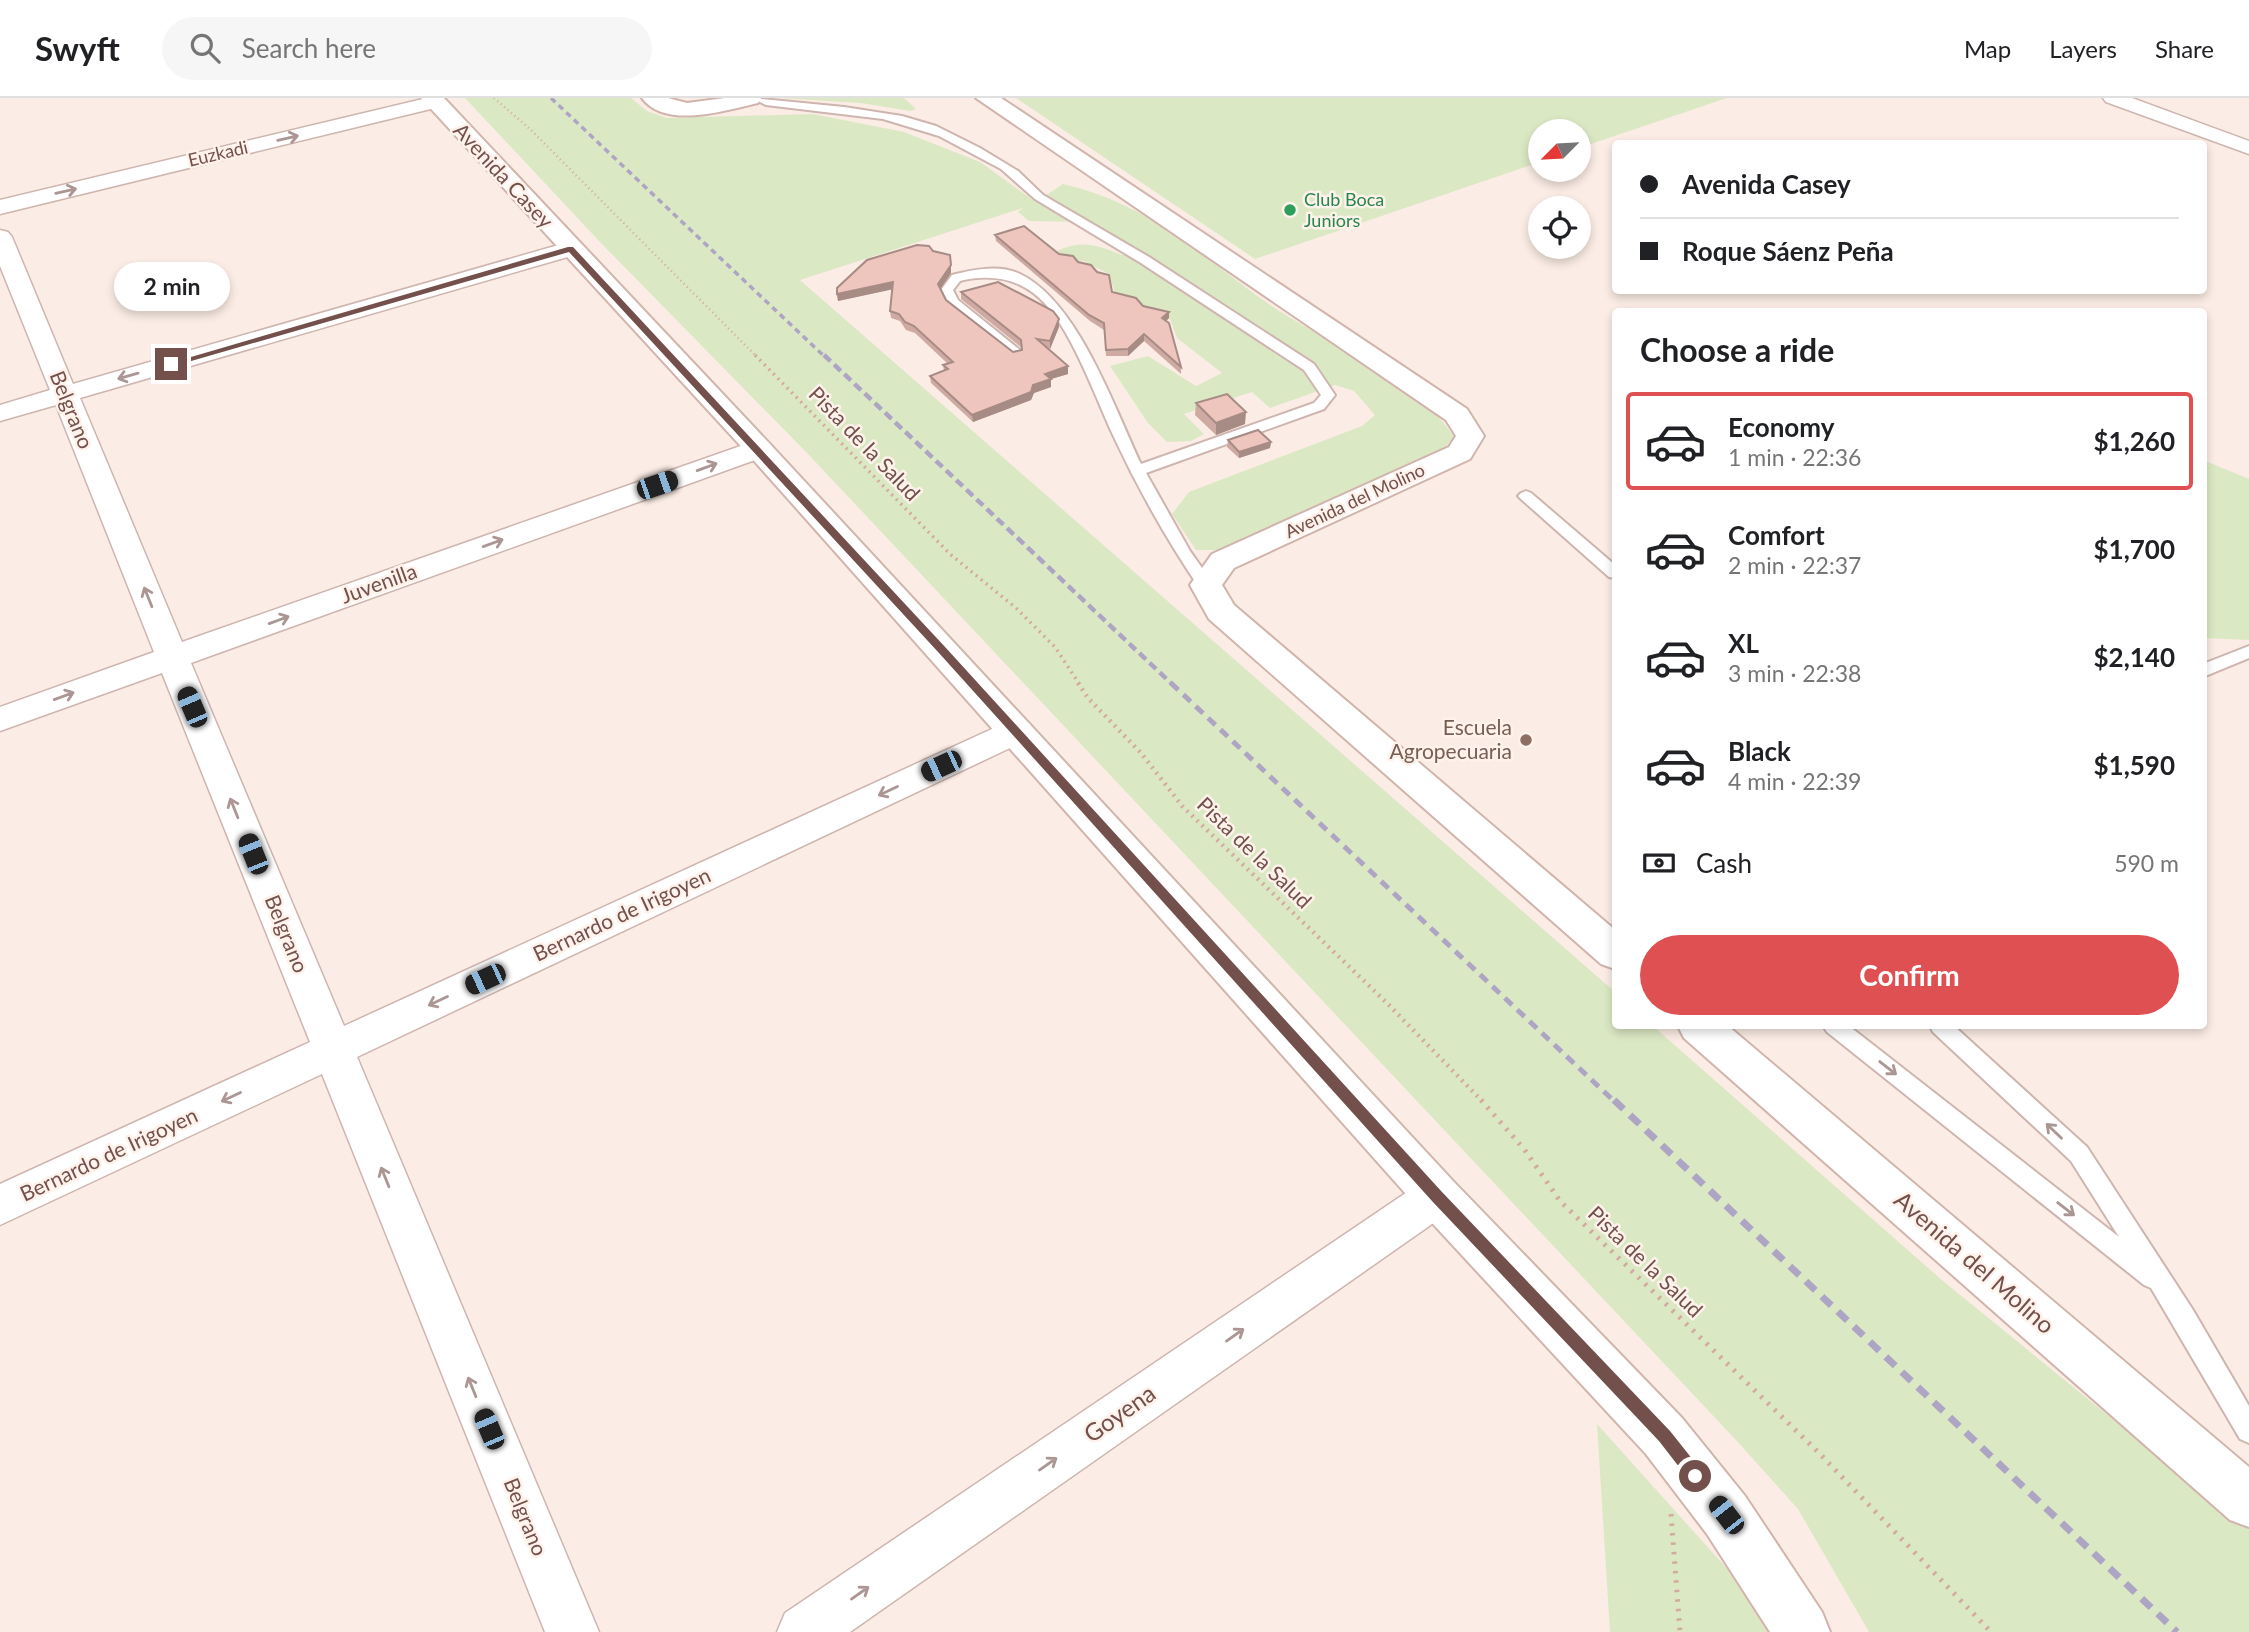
<!DOCTYPE html>
<meta charset="utf-8">
<style>
:root{--surface:#fff;--page:#f6f6f6;--text:#202124;--muted:#757577;--line:#e0e0e0;--accent:#df5052}
body{margin:0;font-family:Lato,sans-serif;background:var(--page);color:var(--text);height:100vh;display:flex;flex-direction:column;font-size:26px;white-space:nowrap}
*{box-sizing:border-box;margin:0}
p{font-size:23px;color:var(--muted)}
.icon{flex:none;width:38px;height:38px;fill:none;stroke:currentColor;stroke-width:2;stroke-linecap:round;stroke-linejoin:round}
.map{position:relative;flex:1;overflow:hidden}
.sheet{position:absolute;left:1612px;top:210px;width:595px;height:721px;display:flex;flex-direction:column;background:var(--surface);border-radius:7px;box-shadow:0 4px 10px #0003}
.sheet>*{flex:none}
.hud{position:absolute;left:1612px;top:42px;width:595px;height:154px;border-radius:7px;box-shadow:0 4px 10px #0003;display:grid;align-content:center;height:154px;padding:0 28px;background:var(--surface)}
.needle{width:46px;rotate:246deg}
.tools{position:absolute;left:1528px;top:21px;display:grid;gap:14px}
.tools a{display:grid;place-items:center;width:63px;height:63px;border-radius:50%;background:var(--surface);box-shadow:0 4px 10px #0003;font-size:35px}
.end{position:absolute;width:32px;height:32px;margin:-16px;border:9px solid #73504c;background:#fff;box-shadow:0 0 0 4px #fff}
.from{border-radius:50%}
.bubble{position:absolute;height:49px;border-radius:24px;background:var(--surface);box-shadow:0 4px 10px #0003;font-size:23px;font-weight:700;line-height:49px;text-align:center}
.car{position:absolute;width:21px;height:42px;margin:-21px -10px;border-radius:9px;box-shadow:0 0 5px 2px #0007;background:linear-gradient(#222 24%,#8ab4d8 0 40%,#222 0 76%,#8ab4d8 0 86%,#222 0)}
.hud b{display:flex;align-items:center;gap:24px;height:66px;font-size:26px}
.hud b+b{border-top:2px solid var(--line)}
.hud i{width:18px;height:18px;background:var(--text)}
ul{padding:0;list-style:none}
li{display:flex;align-items:center;gap:21px;height:98px;margin:0 14px 10px;padding:0 14px;border:4px solid transparent;border-radius:7px}
li div{flex:1}
li b{display:block;font-size:26px}
li em{font-style:normal;font-weight:700}
li.on{border-color:var(--accent)}
li>.icon{width:63px;height:63px;stroke-width:1.5}
h2{padding:0 28px;font-size:32px;line-height:84px}
.pay{display:flex;align-items:center;gap:18px;height:77px;padding:0 28px;font-size:26px}
.pay p{margin-inline-start:auto}
.button{display:flex;gap:14px;margin-top:auto;padding:14px 28px}
.button a{flex:1;height:80px;border-radius:42px;background:var(--accent);color:#fff;font-size:28px;font-weight:700;line-height:80px;text-align:center}
header{display:flex;align-items:center;gap:42px;box-sizing:border-box;height:98px;padding:0 35px;background:var(--surface);border-bottom:2px solid var(--line)}
header strong{font-size:33px}
nav{display:flex;gap:38px;margin-inline-start:auto;font-size:24px}
.search{width:490px;height:63px;background:var(--page);display:flex;align-items:center;gap:18px;box-sizing:border-box;padding:0 24px;border-radius:38px;color:var(--muted);font-size:26px}
.map>svg:first-child{display:block}
.green{fill:#dbe8c4}
.lines{fill:none;stroke-linecap:round;stroke-linejoin:round}
.lane-casing{stroke:#ceb5af;stroke-width:4}
.street-casing{stroke:#ceb5af;stroke-width:3}
.secondary-casing{stroke:#d1b4ac;stroke-width:4}
.path-far3{stroke:#d4a9a1;stroke-width:2.5;stroke-dasharray:1 3.5;stroke-linecap:butt}
.path-far2{stroke:#d4a9a1;stroke-width:3.5;stroke-dasharray:2 4.5;stroke-linecap:butt}
.path-far1{stroke:#d4a9a1;stroke-width:4.5;stroke-dasharray:2 5;stroke-linecap:butt}
.path{stroke:#d4a9a1;stroke-width:5;stroke-dasharray:2.5 7;stroke-linecap:butt}
.lane{fill:#fff;fill-rule:evenodd}
.street{fill:#fff;fill-rule:evenodd}
.secondary{fill:#fff;fill-rule:evenodd}
.rail-far3{stroke:#aea4c4;stroke-width:3.5;stroke-dasharray:6 4.5;stroke-linecap:butt}
.rail-far2{stroke:#aea4c4;stroke-width:4.5;stroke-dasharray:9 5;stroke-linecap:butt}
.rail-far1{stroke:#aea4c4;stroke-width:5;stroke-dasharray:10 7;stroke-linecap:butt}
.rail{stroke:#aea4c4;stroke-width:7;stroke-dasharray:13 9;stroke-linecap:butt}
.wall{fill:#ceaaa3}
.shaded-wall{fill:#a78b85}
.building{fill:#efc6be;stroke:#a78b85;stroke-width:2}
.oneway{stroke:#ab9694}
.route{fill:#73504c}
.leisure-dot{fill:#2e9e5b;stroke:#fef2eb;stroke-width:2.5}
.education-dot{fill:#8d6e63;stroke:#fef2eb;stroke-width:2.5}
.labels{text-anchor:middle;stroke-width:5;stroke-linejoin:round;paint-order:stroke}
.far-street-label{font-size:18px;fill:#73504c;stroke:#fef2eb}
.far-leisure-label{font-size:18px;fill:#27864d;stroke:#fef2eb;text-anchor:start}
.street-label{font-size:21px;fill:#73504c;stroke:#fef2eb}
.education-label{font-size:21px;fill:#785e54;stroke:#fef2eb;text-anchor:end}
.near-street-label{font-size:24px;fill:#73504c;stroke:#fef2eb}
</style>
<header>
<strong>Swyft</strong>
<div class="search"><svg class="icon" aria-label="search" viewBox="0 0 24 24"><circle cx="10" cy="10" r="6"/><path d="M15 15l6 6"/></svg>Search here</div>
<nav><a>Map</a><a>Layers</a><a>Share</a></nav>
</header>
<div class="map">
<svg width="2249" height="1534" viewBox="0 0 2249 1534">
<rect width="100%" height="100%" fill="#fbede5"/>
<g class="green">
<path d="M465,0H631L647,13L667,20L813,16L904,34L980,64L1036,104L1063,86C1093,93 1120,104 1147,119C1191,145 1231,180 1273,209C1324,242 1424,289 1454,339L1442,353L1220,452H1196L1172,416L1189,394L1362,328L1375,317L1354,293L1335,287L1270,310L1252,294L1184,316L1204,336L1191,343L1167,344L1148,325L1110,268L1148,258L1196,288L1222,275L1177,240L1170,221L1116,198L1109,176L1084,163L1045,160C1075,141 1090,144 1122,157L1139,151L1091,124L1029,123L1018,114L1023,110L800,182L1615,894V928H1653L1943,1183L2249,1432V1534H1869L1798,1411L1736,1342L808,356L600,144Z"/>
<polygon points="780,0 904,0 916,11 910,13 861,5"/>
<polygon points="1016,0 1727,0 1579,50 1578,33 1540,33 1540,64 1255,161"/>
<polygon points="2203,362 2249,381 2249,542 2203,540"/>
<polygon points="1597,1326 1756,1503 1778,1534 1610,1534"/>
</g>
<g class="lines">
<defs>
<g id="lane">
<path d="M752,0L844,9L902,18L936,28L980,50L1018,73L1043,97L1149,159L1314,266L1335,297L1324,311L1146,375L1190,453L1214,487L1212,491H1200C1167,442 1138,391 1113,337C1096,300 1073,237 1047,208C1024,181 993,175 960,183L953,192L958,202L1020,252V258L1015,259L948,207L941,192L952,177C972,172 999,166 1020,176C1078,204 1114,309 1141,366L1314,305L1321,297L1304,272L1141,165L1035,101L1001,71L939,38L883,21L766,7Z"/>
<polygon points="1526,393 1531,395 1615,467 1615,480 1609,479 1521,401 1518,398 1521,395"/>
<polygon points="2249,548 2249,560 2203,579 2203,566"/>
<polygon points="1823,928 1849,928 2119,1139 2071,1063 1933,934 1930,928 1954,928 2087,1049 2193,1212 2249,1308 2249,1345 2240,1341 2151,1190 2144,1187 1827,934"/>
</g>
<g id="street">
<polygon points="427,0 443,0 446,4 443,8 0,116 0,102"/>
<polygon points="2103,0 2132,0 2249,43 2249,56 2106,4"/>
<polygon points="0,132 8,134 12,139 73,286 562,146 578,146 582,151 578,156 80,300 182,544 749,345 759,343 769,345 773,351 769,357 191,565 344,928 1005,625 1017,621 1029,625 1034,633 1029,641 357,959 599,1534 545,1534 322,976 0,1127 0,1086 310,944 162,575 0,633 0,609 154,554 56,307 0,323 0,307 50,292 0,168"/>
<polygon points="1437,1078 1452,1084 1459,1098 1452,1112 850,1534 777,1534 785,1515 1422,1084"/>
</g>
<g id="secondary">
<polygon points="421,0 444,0 769,345 1453,1083 1682,1320 1745,1398 1822,1514 1830,1534 1770,1534 1707,1436 1646,1356 1421,1113 749,357"/>
<path d="M642,0H668L687,5L725,0H761L758,5C727,12 665,32 642,0Z"/>
<polygon points="976,0 1001,0 1467,311 1484,338 1470,361 1234,470 1222,487 1234,507 1615,832 1615,871 1601,866 1209,521 1190,487 1212,456 1449,349 1456,338 1446,322"/>
<polygon points="1678,928 1728,928 2249,1369 2249,1429 2230,1422 1684,940"/>
</g>
</defs>
<use href="#lane" class="lane-casing"/>
<use href="#street" class="street-casing"/>
<use href="#secondary" class="secondary-casing"/>
<polyline class="path-far3" points="494,0 530,31 757,259"/>
<polyline class="path-far2" points="755,257 950,456 1016,510 1055,549 1080,587"/>
<polyline class="path-far1" points="1078,585 1088,600 1141,655 1183,709 1388,906 1483,1004"/>
<g class="path">
<polyline points="1481,1002 1524,1051 1560,1103 1818,1354 1991,1534"/>
<polyline points="1671,1416 1680,1534"/>
</g>
<use href="#lane" class="lane"/>
<use href="#street" class="street"/>
<use href="#secondary" class="secondary"/>
<polyline class="rail-far3" points="551,0 825,259"/>
<polyline class="rail-far2" points="824,257 1173,587"/>
<polyline class="rail-far1" points="1171,585 1615,1004"/>
<polyline class="rail" points="1614,1002 2177,1534"/>
</g>
<g class="wall">
<polygon points="995,137 1059,156 1078,164 1112,194 1169,220 1166,223 1181,269 1181,276 1144,243 1128,258 1106,258 1104,232 1090,223 996,143"/>
<polygon points="950,157 951,175 940,191 946,202 1013,254 1022,252 1022,250 961,201 961,194 1059,229 1050,251 1047,250 1068,268 1068,276 1051,281 1051,289 1034,295 1031,302 973,324 931,285 930,278 944,273 943,267 948,266 915,235 906,232 900,223 891,220 890,213 892,191 838,203 837,196"/>
<polygon points="1196,305 1245,326 1216,337 1195,317"/>
<polygon points="1228,342 1271,344 1270,350 1239,360 1227,349"/>
</g>
<g class="shaded-wall">
<polygon points="951,167 951,175 939,193 938,186"/>
<polygon points="893,184 894,191 838,203 837,196"/>
<polygon points="1169,214 1169,220 1162,227 1162,220"/>
<polygon points="1059,221 1059,229 1050,251 1050,243"/>
<polygon points="1144,236 1144,243 1128,258 1128,251"/>
<polygon points="1068,268 1068,276 1051,281 1051,289 1034,295 1031,302 973,324 972,317 1033,287 1045,276"/>
<polygon points="1246,314 1245,326 1216,337 1216,325"/>
<polygon points="1271,344 1270,350 1239,360 1239,354"/>
</g>
<g class="building">
<polygon points="1024,128 1059,156 1073,158 1078,164 1091,167 1097,174 1109,177 1112,194 1136,200 1143,208 1169,214 1162,220 1169,225 1181,269 1144,236 1128,251 1106,252 1104,225 1089,217 995,137"/>
<polygon points="917,147 929,148 933,153 950,157 951,167 938,186 946,202 1013,254 1022,252 1021,242 961,194 998,184 1053,213 1059,221 1050,243 1037,241 1068,268 1045,276 1051,281 1033,287 1031,294 972,317 930,278 948,271 943,267 953,264 914,228 905,224 899,216 890,213 893,184 837,196 837,190 867,162"/>
<polygon points="1227,296 1246,314 1216,325 1196,305"/>
<polygon points="1258,332 1271,344 1239,354 1228,342"/>
</g>
<defs><path id="oneway-shaft" d="M-6 0H5M1.5-3L5.5 0L1.5 3" fill="none" stroke-width="1.6" stroke-linecap="round" stroke-linejoin="round" transform="scale(1.75)"/></defs>
<g class="oneway">
<use href="#oneway-shaft" transform="translate(288 40) rotate(-13)"/>
<use href="#oneway-shaft" transform="translate(66 93) rotate(-13)"/>
<use href="#oneway-shaft" transform="translate(128 278) rotate(164)"/>
<use href="#oneway-shaft" transform="translate(707 369) rotate(-20)"/>
<use href="#oneway-shaft" transform="translate(493 445) rotate(-20)"/>
<use href="#oneway-shaft" transform="translate(148 499) rotate(-112)"/>
<use href="#oneway-shaft" transform="translate(279 522) rotate(-20)"/>
<use href="#oneway-shaft" transform="translate(64 598) rotate(-20)"/>
<use href="#oneway-shaft" transform="translate(888 693) rotate(155)"/>
<use href="#oneway-shaft" transform="translate(234 710) rotate(-112)"/>
<use href="#oneway-shaft" transform="translate(438 903) rotate(155)"/>
<use href="#oneway-shaft" transform="translate(1888 970) rotate(38)"/>
<use href="#oneway-shaft" transform="translate(231 999) rotate(155)"/>
<use href="#oneway-shaft" transform="translate(2054 1033) rotate(-136)"/>
<use href="#oneway-shaft" transform="translate(385 1079) rotate(-112)"/>
<use href="#oneway-shaft" transform="translate(2066 1111) rotate(38)"/>
<use href="#oneway-shaft" transform="translate(1235 1237) rotate(-35)"/>
<use href="#oneway-shaft" transform="translate(472 1289) rotate(-112)"/>
<use href="#oneway-shaft" transform="translate(1048 1366) rotate(-35)"/>
<use href="#oneway-shaft" transform="translate(860 1495) rotate(-35)"/>
</g>
<polygon class="route" points="568,149 573,149 946,550 1442,1094 1670,1333 1701,1372 1703,1378 1701,1383 1695,1385 1690,1383 1659,1343 1432,1103 939,555 569,154 174,268 167,266"/>
<circle class="leisure-dot" cx="1290" cy="112" r="7"/>
<circle class="education-dot" cx="1526" cy="642" r="7"/>
<g class="labels">
<g class="far-street-label">
<text transform="translate(218 56) rotate(-13)" y="6">Euzkadi</text>
<text transform="translate(1355 403) rotate(-25)" y="6">Avenida del Molino</text>
</g>
<g class="far-leisure-label">
<text x="1304" y="108">Club Boca<tspan x="1304" dy="21">Juniors</tspan></text>
</g>
<g class="street-label">
<text transform="translate(503 78) rotate(47)" y="7">Avenida Casey</text>
<text transform="translate(71 312) rotate(68)" y="7">Belgrano</text>
<text transform="translate(864 346) rotate(46)" y="7">Pista de la Salud</text>
<text transform="translate(379 486) rotate(-20)" y="7">Juvenilla</text>
<text transform="translate(1254 755) rotate(44)" y="7">Pista de la Salud</text>
<text transform="translate(622 817) rotate(-25)" y="7">Bernardo de Irigoyen</text>
<text transform="translate(286 836) rotate(68)" y="7">Belgrano</text>
<text transform="translate(109 1057) rotate(-25)" y="7">Bernardo de Irigoyen</text>
<text transform="translate(1645 1164) rotate(44)" y="7">Pista de la Salud</text>
<text transform="translate(525 1419) rotate(68)" y="7">Belgrano</text>
</g>
<g class="education-label">
<text x="1512" y="637">Escuela<tspan x="1512" dy="24">Agropecuaria</tspan></text>
</g>
<g class="near-street-label">
<text transform="translate(1974 1165) rotate(41)" y="8">Avenida del Molino</text>
<text transform="translate(1120 1316) rotate(-35)" y="8">Goyena</text>
</g>
</g>
</svg>
<div class="tools">
<a><svg class="needle" viewBox="-14 -14 28 28"><path d="M0-13l5 13h-10z" fill="#e53935"/><path d="M0 13l5-13h-10z" fill="#757577"/></svg></a>
<a><svg class="icon" aria-label="locate" viewBox="0 0 24 24"><circle cx="12" cy="12" r="6"/><path d="M12 2v4M12 18v4M2 12h4M18 12h4"/></svg></a>
</div>
<i class="end from" style="left:1695px;top:1378px"></i>
<i class="end" style="left:171px;top:266px"></i>
<div class="bubble" style="left:114px;top:164px;width:116px">2 min</div>
<i class="car" style="left:657px;top:387px;rotate:71deg"></i>
<i class="car" style="left:192px;top:609px;rotate:337deg"></i>
<i class="car" style="left:941px;top:668px;rotate:245deg"></i>
<i class="car" style="left:253px;top:756px;rotate:338deg"></i>
<i class="car" style="left:485px;top:881px;rotate:245deg"></i>
<i class="car" style="left:489px;top:1331px;rotate:337deg"></i>
<i class="car" style="left:1726px;top:1417px;rotate:322deg"></i>
<div class="hud">
<b><i class="from"></i>Avenida Casey</b>
<b><i></i>Roque Sáenz Peña</b>
</div>
<section class="sheet">
<h2>Choose a ride</h2>
<ul>
<li class="on"><svg class="icon" aria-label="car" viewBox="0 0 24 24"><path d="M5 17H2v-5l4-1 3-4h7l3 4 3 1v5h-3M9 17h6M6 11h13"/><circle cx="7" cy="17" r="2"/><circle cx="17" cy="17" r="2"/></svg><div><b>Economy</b><p>1 min · 22:36</p></div><em>$1,260</em></li>
<li><svg class="icon" aria-label="car" viewBox="0 0 24 24"><path d="M5 17H2v-5l4-1 3-4h7l3 4 3 1v5h-3M9 17h6M6 11h13"/><circle cx="7" cy="17" r="2"/><circle cx="17" cy="17" r="2"/></svg><div><b>Comfort</b><p>2 min · 22:37</p></div><em>$1,700</em></li>
<li><svg class="icon" aria-label="car" viewBox="0 0 24 24"><path d="M5 17H2v-5l4-1 3-4h7l3 4 3 1v5h-3M9 17h6M6 11h13"/><circle cx="7" cy="17" r="2"/><circle cx="17" cy="17" r="2"/></svg><div><b>XL</b><p>3 min · 22:38</p></div><em>$2,140</em></li>
<li><svg class="icon" aria-label="car" viewBox="0 0 24 24"><path d="M5 17H2v-5l4-1 3-4h7l3 4 3 1v5h-3M9 17h6M6 11h13"/><circle cx="7" cy="17" r="2"/><circle cx="17" cy="17" r="2"/></svg><div><b>Black</b><p>4 min · 22:39</p></div><em>$1,590</em></li>
</ul>
<div class="pay"><svg class="icon" aria-label="cash" viewBox="0 0 24 24"><path d="M3 7h18v10H3z"/><circle cx="12" cy="12" r="2"/></svg>Cash<p>590 m</p></div>
<div class="button"><a>Confirm</a></div>
</section>
</div>
